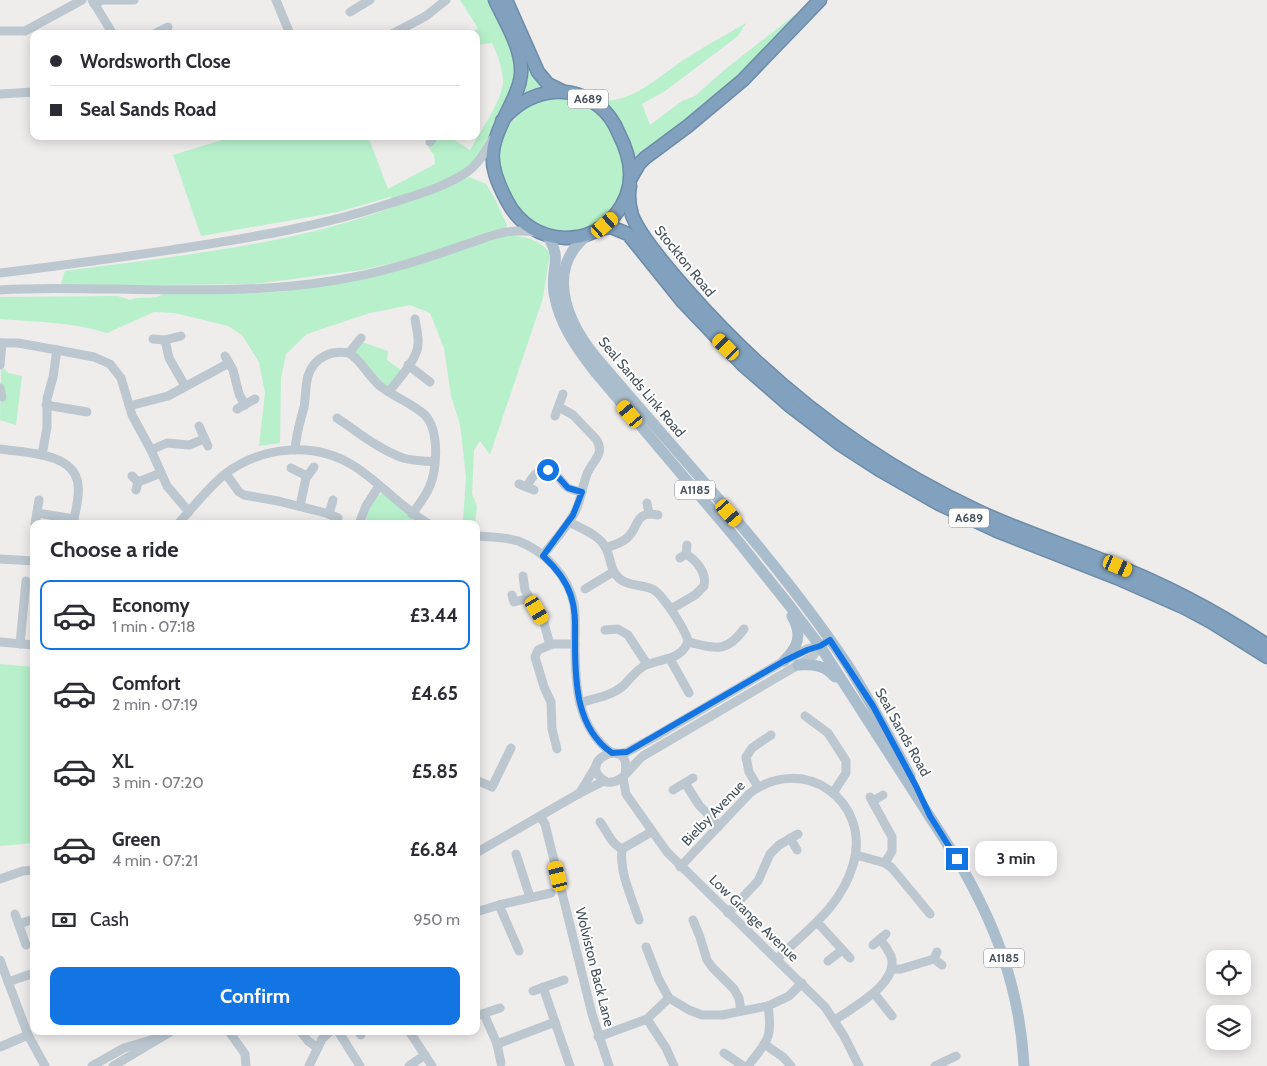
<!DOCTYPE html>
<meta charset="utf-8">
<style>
:root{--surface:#fff;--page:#f7f7f7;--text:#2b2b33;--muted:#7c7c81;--line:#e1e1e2;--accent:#1275e3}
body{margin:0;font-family:Cabin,sans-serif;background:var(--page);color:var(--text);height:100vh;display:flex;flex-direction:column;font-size:19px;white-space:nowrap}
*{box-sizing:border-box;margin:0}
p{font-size:16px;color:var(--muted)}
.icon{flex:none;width:28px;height:28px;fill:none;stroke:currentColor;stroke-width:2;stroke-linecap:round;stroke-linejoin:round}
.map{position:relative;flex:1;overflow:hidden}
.sheet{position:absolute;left:30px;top:520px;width:450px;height:515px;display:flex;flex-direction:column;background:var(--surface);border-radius:10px;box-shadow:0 2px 12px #0003}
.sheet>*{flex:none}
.hud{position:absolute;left:30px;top:30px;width:450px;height:110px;border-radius:10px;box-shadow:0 2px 12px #0003;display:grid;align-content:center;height:110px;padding:0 20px;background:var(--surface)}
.buttons{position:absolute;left:1206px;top:950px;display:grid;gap:10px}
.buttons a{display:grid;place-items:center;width:45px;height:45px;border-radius:10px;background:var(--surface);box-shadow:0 2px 12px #0003;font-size:25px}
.end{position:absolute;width:22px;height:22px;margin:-11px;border:6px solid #1275e3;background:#fff;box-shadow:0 0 0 2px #fff}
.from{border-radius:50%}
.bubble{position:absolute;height:35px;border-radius:10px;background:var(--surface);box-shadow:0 2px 12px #0003;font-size:16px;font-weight:700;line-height:35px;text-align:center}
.car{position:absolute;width:15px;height:30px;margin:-15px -8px;border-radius:6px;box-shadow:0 0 4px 1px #0007;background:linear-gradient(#f5c518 24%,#345 0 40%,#f5c518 0 76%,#345 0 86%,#f5c518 0)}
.hud b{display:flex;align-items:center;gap:18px;height:48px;font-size:19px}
.hud b+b{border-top:1px solid var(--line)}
.hud i{width:12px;height:12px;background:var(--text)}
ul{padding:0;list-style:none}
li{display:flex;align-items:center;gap:15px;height:70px;margin:0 10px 8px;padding:0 10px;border:2px solid transparent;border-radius:10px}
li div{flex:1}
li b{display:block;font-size:19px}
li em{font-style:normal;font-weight:700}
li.on{border-color:var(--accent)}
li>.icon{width:45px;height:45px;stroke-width:1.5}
h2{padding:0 20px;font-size:22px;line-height:60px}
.pay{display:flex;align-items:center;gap:12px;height:55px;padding:0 20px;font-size:19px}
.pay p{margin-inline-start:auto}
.button{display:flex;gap:10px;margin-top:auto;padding:10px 20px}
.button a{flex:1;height:58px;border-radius:10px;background:var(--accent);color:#fff;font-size:20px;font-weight:700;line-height:58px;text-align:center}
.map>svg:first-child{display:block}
.green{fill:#b7f0cb}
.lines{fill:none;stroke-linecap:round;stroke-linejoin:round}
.highway-casing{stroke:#6c8ca9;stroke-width:15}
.minor{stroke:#bcc7cf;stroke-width:9}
.major{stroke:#aabdcd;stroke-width:11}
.highway{stroke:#81a1be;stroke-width:12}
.route{stroke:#1275e3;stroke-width:6}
.labels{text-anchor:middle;stroke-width:4;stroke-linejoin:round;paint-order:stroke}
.shield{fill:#fff;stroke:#7c848c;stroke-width:1}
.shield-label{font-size:12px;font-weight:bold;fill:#44505a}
.street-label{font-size:14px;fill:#44505a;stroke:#fff}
</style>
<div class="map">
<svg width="1267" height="1066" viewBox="0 0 1267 1066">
<rect width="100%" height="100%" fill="#efecec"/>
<g class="green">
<path d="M460,0H490L514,56L517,69L512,94L491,137L474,162L462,172L427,188L392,201L390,197L338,212L201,236L173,155L235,136H375L369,139L388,189L435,164L434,155L428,147L439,136H448L470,150C478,136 505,95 503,80C502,67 498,55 492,43L476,45V34H470L478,28Z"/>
<polygon points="502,0 547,88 517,101 523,87"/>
<path d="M797,13L755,64L636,163L600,101C632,102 655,80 679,63C701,48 724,36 746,23L738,36L665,91L642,104L650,125L682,101L695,96L723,71Z"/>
<path d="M563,97C574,100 587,103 596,110C608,119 625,152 626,168C627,180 623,191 619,202C613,204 609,207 609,214C584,234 575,233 544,230L543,226L524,215L515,205L499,174L497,146L506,125L516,119L515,114C526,101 547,97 563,97Z"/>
<path d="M469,177L486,184L494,197L507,225L505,229L435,253L362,270L255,284L66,286L61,283L65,271C148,260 233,251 315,231C368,218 420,198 469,177Z"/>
<path d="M505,235C523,237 537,237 550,253L543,298L490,455L480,441L474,450L472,494L477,506L475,524L463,522L466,477L460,424L451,396L444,348L430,313L410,305L370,313L307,334L286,354L281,378L280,443L259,446L265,393L259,362L242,335L228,326L175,313L154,312L107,333C72,322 36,322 0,319V297L118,296L130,300C141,295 153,301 163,294L279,292L363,278Z"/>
<polygon points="362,342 388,351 387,360 401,370 388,388 356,356 354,349"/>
<polygon points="1,368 5,369 8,373 22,376 16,425 0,420"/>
<path d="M382,493L411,517L423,524H365C368,513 371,499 382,493Z"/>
<polygon points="0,664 34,667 34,843 0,846"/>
</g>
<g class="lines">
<defs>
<g id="highway">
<path d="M495,0C505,22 523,49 521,74C520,86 515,96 510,106C490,147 485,160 507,201C519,224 540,237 565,238C585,238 603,230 615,215C636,190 633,161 619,134C615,124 608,113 599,106C567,81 526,91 502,121"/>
<polyline points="506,0 538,72 548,84 562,91"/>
<polyline points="631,178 639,164 645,158 688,126 743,80 820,0"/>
<path d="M630,186C628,196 629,205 632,215C639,235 672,273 687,290C768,382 864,458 976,510C1018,530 1062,544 1105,561C1162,583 1216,611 1267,645"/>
<polyline points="598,229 611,227 628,234 682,301 743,365 790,406 841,445 878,469 939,504 997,531 1117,578 1185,608 1211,622 1267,657"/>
</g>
</defs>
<use href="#highway" class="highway-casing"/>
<g class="minor">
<polyline points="92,0 113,34"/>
<polyline points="276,0 290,34"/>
<polyline points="94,4 103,0 134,0"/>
<polyline points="350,12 370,0"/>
<polyline points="0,31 25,31 82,0"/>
<polyline points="154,34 168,27"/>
<polyline points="392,34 426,16 446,0"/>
<polyline points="0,94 34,92"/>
<polyline points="430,142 434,136"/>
<path d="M0,273C61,266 122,257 184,248C254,237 323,226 391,203C416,195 445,187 467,172C479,164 485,151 493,139"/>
<path d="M0,290C39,287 78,289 117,289C211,291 308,293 399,266C422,260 444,252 467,244C493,235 508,228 536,232"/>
<polyline points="153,339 165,340 181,336"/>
<polyline points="165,340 169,358 185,386"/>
<polyline points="0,343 18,343 57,350 94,357 110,364 121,378 132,415 151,450 167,486 189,512"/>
<polyline points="349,353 361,338"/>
<polyline points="225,356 233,370 239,394 245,405"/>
<polyline points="0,365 2,343"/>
<polyline points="408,365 430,382"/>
<polyline points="0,388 2,397"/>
<path d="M389,392C398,379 418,359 418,344C419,336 416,327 415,319"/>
<polyline points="46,405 87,412"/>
<polyline points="129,406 168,396 229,363"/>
<polyline points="237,409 255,399"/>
<polyline points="555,416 563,394"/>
<path d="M337,418C358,432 378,449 403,458C413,461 424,461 434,462"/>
<polyline points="199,426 208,446"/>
<path d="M0,449C25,453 75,452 78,485C80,498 75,511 73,524"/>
<polyline points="151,450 167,443 189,445 204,439"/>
<path d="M295,450C296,434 300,422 304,407C306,397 305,386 308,376C314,357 331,350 349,353C360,359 369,377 380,386C394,397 412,403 425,415C440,431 437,470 429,488C425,497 418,506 412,514"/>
<polyline points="42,455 47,427 47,399 53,377 57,350"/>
<polyline points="291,468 307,476"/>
<polyline points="226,474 239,492 244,495 278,501 326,513 338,518"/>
<polyline points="132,476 138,482 136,490"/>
<polyline points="138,482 161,473"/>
<polyline points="519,484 534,490"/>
<path d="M527,487C534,471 545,463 559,478C562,481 564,485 567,487C571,490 578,491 582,492"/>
<polyline points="647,503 649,514"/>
<polyline points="300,506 306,478 314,467"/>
<polyline points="37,513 74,519"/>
<polyline points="329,514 333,500"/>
<path d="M569,522C580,528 597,534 604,545C612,556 608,569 620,579C630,587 641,584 652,589C662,593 687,632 688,642"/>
<polyline points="35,524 39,500"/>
<path d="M178,524C192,508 209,487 225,474C262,446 314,441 354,466C381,483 401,508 429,524"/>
<polyline points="359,524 366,506 379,486"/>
<path d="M476,536C490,537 505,537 518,541C545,551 568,576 574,604C576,617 575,630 575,642C575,683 576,727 612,753"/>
<path d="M606,548C613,545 623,543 628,537C639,527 635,510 658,515"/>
<path d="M543,555C555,540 569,525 577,508C581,497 583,485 587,474C592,461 606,454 596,439L573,415L559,407"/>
<polyline points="680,558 686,554 687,545"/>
<polyline points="0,559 34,561"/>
<polyline points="523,576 525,590 544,623 550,645"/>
<polyline points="585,589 613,572"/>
<polyline points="512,595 514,602 529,598"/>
<path d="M671,609L695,595L704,586C707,573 697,561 686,554"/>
<polyline points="605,630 618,629 628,635 647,664"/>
<polyline points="0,642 34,645"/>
<path d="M688,642C715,648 726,654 744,629"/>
<polyline points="20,644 26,581"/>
<polyline points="670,659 689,693"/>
<path d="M580,703C595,698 611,696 623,686C630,679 637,669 646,665C662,658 680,661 688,642"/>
<polyline points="805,716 828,733 846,761 846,773 833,793"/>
<polyline points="557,749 552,729 551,702 544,687 535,657 538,650 552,644 575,644"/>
<polyline points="617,754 627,752 651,739 784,661 807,649 820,646"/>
<path d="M625,774C633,732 571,763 607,782C624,784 631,765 643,756L798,665L813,656L820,646L825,643"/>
<polyline points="623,778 626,794 667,852 825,1007 844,1036 859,1066"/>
<polyline points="476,780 492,787 511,748"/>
<polyline points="685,783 699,805 719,826"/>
<polyline points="758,787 749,772 746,757 752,748 771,735"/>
<polyline points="673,790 693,778"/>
<polyline points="579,794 596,766"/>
<polyline points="870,797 892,837 892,851 885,863"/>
<polyline points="873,801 883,795"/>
<polyline points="540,816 545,824 592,1014 609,1066"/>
<path d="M600,822C607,831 611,844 622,849"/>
<polyline points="790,838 797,850"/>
<polyline points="476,853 578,794 604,781"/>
<polyline points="516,854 530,897"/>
<polyline points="856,855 885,863 892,868 930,914"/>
<path d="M680,867L750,793C804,753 872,801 853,865C840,908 808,929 777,959"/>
<polyline points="0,879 23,871 34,870"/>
<polyline points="499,905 519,951"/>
<polyline points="476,912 499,905 551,893"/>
<polyline points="728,913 758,881 770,854 779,845 798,834"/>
<polyline points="15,914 26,945"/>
<path d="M639,920C632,898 619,872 622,849L651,832"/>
<polyline points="693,920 700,937 707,960 712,967 734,989 739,998 741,1011"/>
<polyline points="817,922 850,958"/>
<polyline points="19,924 34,919"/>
<polyline points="873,945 886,934"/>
<polyline points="646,947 659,980 669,998 689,1010 702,1015 722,1015 768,1006 789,996 802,983"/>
<polyline points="937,952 934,959 942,965"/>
<polyline points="0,960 28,1035 45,1066"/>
<polyline points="828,961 842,950"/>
<polyline points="892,969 901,969 934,959"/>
<polyline points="8,982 34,973"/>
<polyline points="543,987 570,1066"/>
<polyline points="533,991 564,980"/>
<polyline points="874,993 892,1016"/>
<polyline points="484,1014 497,1044 501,1063"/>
<polyline points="476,1016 500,1008"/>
<polyline points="647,1019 666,1048 674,1066"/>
<path d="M835,1020C853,1007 900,983 891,956C888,950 884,944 880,939"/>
<polyline points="300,1031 308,1041 318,1048"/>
<polyline points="338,1031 360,1066"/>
<polyline points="358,1031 361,1035"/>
<polyline points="409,1031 432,1066"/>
<polyline points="230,1033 245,1054 246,1066"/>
<polyline points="598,1037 647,1019 669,998"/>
<polyline points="497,1044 555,1022"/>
<polyline points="764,1044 783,1057 791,1066"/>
<polyline points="0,1047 28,1035"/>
<polyline points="724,1053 743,1066"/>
<polyline points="92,1066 124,1048 161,1037"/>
<polyline points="113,1066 172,1031"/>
<polyline points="309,1066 322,1039 331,1031"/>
<polyline points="409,1066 425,1055"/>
<path d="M748,1066C767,1041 773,1039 768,1006"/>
<polyline points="935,1066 956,1056"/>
</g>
<g class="major">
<path d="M590,233C544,267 566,320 595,356C680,457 773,554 847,664C870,700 890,738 910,776"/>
<path d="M546,234C564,259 550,267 554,293C559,324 577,349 596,373L738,541L789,605L820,646L957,859C996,925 1020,989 1024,1066"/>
<path d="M784,661C798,647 803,635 792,616"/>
<path d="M798,665C813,664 825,665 835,677"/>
</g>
<use href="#highway" class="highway"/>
</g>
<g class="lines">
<path class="route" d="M548,470L559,478L568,488L582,492L573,515L543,556C555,567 566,580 571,596C576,611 575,626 575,642C575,682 576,728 612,753L627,752L784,661L807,650L820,646L830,640L873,706L916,786L930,816L957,859"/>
</g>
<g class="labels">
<g class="shield">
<rect x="568" y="89.5" width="40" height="19" rx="4"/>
<rect x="675" y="480.5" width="40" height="19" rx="4"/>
<rect x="949" y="508.5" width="40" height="19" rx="4"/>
<rect x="984" y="948.5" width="40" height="19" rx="4"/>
</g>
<g class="shield-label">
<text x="588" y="103">A689</text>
<text x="695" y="494">A1185</text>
<text x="969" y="522">A689</text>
<text x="1004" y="962">A1185</text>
</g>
<g class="street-label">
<text transform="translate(685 261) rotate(51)" y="5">Stockton Road</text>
<text transform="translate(642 387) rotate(50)" y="5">Seal Sands Link Road</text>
<text transform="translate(903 732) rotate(61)" y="5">Seal Sands Road</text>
<text transform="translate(713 813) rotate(-46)" y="5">Bielby Avenue</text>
<text transform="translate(754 918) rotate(44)" y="5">Low Grange Avenue</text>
<text transform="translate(595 967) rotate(76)" y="5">Wolviston Back Lane</text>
</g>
</g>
</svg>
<div class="buttons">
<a><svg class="icon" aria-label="locate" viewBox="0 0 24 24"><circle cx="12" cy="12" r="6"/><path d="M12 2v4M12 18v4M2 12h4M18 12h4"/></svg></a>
<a><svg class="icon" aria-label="layers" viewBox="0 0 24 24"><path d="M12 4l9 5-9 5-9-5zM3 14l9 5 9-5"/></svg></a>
</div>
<i class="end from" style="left:548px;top:470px"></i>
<i class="end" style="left:957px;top:859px"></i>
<div class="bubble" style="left:975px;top:841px;width:82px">3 min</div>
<i class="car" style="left:605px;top:225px;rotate:49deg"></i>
<i class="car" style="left:726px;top:347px;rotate:315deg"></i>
<i class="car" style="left:630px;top:414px;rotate:320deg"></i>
<i class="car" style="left:729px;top:513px;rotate:139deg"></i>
<i class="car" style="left:1118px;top:566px;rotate:113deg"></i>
<i class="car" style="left:537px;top:610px;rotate:149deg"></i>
<i class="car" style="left:558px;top:876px;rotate:346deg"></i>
<div class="hud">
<b><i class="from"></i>Wordsworth Close</b>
<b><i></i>Seal Sands Road</b>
</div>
<section class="sheet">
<h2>Choose a ride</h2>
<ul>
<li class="on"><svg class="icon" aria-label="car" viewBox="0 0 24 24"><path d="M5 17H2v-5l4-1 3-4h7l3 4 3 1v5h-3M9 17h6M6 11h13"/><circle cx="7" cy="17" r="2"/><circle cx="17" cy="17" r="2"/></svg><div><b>Economy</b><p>1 min · 07:18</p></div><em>£3.44</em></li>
<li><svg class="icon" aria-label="car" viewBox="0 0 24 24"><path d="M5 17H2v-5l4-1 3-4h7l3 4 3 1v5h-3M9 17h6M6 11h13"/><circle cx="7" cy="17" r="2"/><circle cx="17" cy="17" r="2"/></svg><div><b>Comfort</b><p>2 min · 07:19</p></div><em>£4.65</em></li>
<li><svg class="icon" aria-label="car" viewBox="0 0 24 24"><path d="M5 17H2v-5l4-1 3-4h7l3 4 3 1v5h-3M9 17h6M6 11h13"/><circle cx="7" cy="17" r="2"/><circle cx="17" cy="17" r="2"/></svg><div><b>XL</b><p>3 min · 07:20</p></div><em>£5.85</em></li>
<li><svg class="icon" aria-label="car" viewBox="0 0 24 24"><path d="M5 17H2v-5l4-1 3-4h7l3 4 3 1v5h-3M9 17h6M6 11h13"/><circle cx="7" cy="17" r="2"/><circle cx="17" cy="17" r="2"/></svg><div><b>Green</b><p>4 min · 07:21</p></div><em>£6.84</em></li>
</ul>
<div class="pay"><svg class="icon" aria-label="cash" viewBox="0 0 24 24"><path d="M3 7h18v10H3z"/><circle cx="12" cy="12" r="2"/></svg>Cash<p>950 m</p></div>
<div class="button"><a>Confirm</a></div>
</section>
</div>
